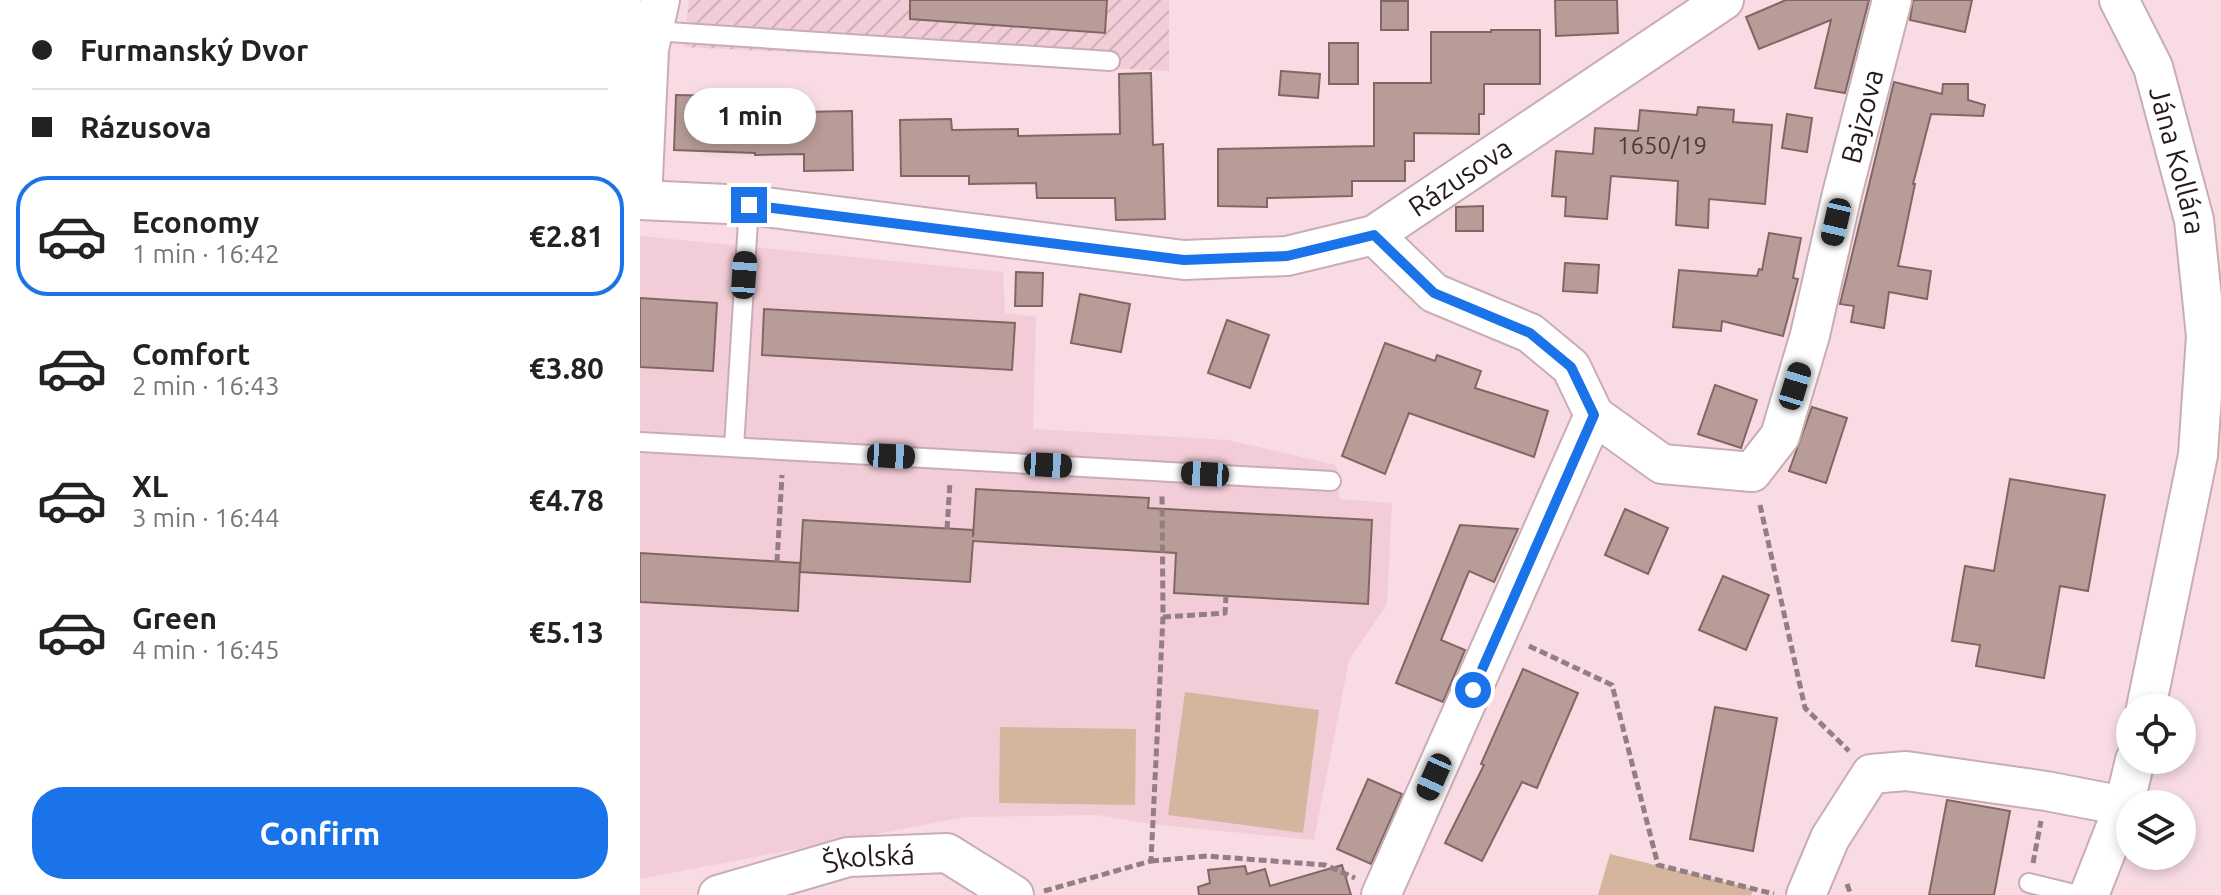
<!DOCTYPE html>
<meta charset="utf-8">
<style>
:root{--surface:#fff;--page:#f6f6f6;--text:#222;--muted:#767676;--line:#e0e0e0;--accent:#1a73e8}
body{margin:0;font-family:Ubuntu,sans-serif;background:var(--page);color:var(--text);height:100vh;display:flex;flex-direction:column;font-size:30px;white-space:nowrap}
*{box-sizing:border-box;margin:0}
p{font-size:26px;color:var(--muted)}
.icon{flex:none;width:44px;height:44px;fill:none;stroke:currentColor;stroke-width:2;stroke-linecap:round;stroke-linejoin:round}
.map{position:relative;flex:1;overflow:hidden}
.panel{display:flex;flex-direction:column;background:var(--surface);width:640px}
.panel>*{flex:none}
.guide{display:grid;align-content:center;height:176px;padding:0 32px;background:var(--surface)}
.controls{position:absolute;left:1476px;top:694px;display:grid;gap:16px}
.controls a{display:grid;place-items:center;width:80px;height:80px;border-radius:50%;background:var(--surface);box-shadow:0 4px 12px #0003;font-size:40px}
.end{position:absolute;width:36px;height:36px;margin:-18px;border:10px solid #1a73e8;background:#fff;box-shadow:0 0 0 4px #fff}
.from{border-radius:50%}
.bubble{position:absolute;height:56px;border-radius:28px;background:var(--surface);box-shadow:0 4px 12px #0003;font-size:26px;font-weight:700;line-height:56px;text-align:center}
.car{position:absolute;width:24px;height:48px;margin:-24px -12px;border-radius:10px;box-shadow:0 0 6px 2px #0007;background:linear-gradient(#222 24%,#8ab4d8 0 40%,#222 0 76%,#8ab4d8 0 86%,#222 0)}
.guide b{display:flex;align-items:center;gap:28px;height:76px;font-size:30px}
.guide b+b{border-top:2px solid var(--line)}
.guide i{width:20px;height:20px;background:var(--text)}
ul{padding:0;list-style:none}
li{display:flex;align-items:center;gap:24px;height:120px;margin:0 16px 12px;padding:0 16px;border:4px solid transparent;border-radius:32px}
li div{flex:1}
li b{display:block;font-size:30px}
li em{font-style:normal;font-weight:700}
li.active{border-color:var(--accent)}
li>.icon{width:72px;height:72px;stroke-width:1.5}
.button{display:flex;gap:16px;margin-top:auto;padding:16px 32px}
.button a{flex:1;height:92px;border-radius:32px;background:var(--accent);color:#fff;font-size:32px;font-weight:700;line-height:92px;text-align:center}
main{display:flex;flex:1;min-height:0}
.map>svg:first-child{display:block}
.built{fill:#f2cdd7}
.industrial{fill:url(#industrial-furrows)}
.green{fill:#d6b59e}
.building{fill:#b89c98;stroke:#816763;stroke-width:2}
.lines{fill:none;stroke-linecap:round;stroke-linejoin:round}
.lane-casing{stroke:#c9adb5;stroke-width:22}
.street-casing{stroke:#c9adb5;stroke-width:42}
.path{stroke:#927e83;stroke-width:5;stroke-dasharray:8 4;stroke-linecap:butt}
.lane{stroke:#fff;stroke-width:18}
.street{stroke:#fff;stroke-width:38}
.route{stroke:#1a73e8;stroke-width:10}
.labels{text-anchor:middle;stroke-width:6;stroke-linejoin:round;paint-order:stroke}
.number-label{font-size:24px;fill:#493a3b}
.street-label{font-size:28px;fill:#24191c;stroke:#f8dbe3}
</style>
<main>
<section class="panel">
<div class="guide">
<b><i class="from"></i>Furmanský Dvor</b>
<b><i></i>Rázusova</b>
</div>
<ul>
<li class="active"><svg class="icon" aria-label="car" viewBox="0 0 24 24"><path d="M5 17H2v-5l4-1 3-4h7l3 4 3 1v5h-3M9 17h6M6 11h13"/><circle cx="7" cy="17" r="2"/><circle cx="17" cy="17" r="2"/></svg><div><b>Economy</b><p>1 min · 16:42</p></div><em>€2.81</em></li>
<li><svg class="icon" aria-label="car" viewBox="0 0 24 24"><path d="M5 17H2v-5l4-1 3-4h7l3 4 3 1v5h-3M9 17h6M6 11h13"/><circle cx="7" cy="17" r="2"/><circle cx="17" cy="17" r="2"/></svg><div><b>Comfort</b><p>2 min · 16:43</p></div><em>€3.80</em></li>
<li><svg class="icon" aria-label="car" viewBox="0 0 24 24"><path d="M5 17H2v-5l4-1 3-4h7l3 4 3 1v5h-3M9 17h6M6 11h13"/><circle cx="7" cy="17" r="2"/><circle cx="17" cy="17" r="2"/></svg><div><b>XL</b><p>3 min · 16:44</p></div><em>€4.78</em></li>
<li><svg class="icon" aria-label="car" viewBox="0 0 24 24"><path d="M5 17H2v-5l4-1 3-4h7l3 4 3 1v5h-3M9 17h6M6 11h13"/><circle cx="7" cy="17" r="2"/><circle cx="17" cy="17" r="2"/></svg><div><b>Green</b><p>4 min · 16:45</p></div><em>€5.13</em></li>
</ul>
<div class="button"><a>Confirm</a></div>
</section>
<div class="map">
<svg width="1581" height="895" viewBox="0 0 1581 895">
<defs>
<pattern id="industrial-furrows" width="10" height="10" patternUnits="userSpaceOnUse" patternTransform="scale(2)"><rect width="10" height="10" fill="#f2cdd7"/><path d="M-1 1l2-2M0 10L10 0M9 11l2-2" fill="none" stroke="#cfafb8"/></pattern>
</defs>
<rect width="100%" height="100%" fill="#f8dbe3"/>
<polygon class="built" points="0,236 363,272 365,313 396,317 393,429 587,440 696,465 700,499 752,503 747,604 709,660 674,840 511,824 457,815 325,817 0,879"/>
<polygon class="industrial" points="49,0 529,0 529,71 44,47"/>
<g class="green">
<polygon points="545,692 679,710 663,833 528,815"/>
<polygon points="360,727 496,729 495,805 359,803"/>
<polygon points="970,854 1114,889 1111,895 958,895"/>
</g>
<g class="building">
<polygon points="270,0 467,0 465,33 270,19"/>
<polygon points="915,0 977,0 978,33 916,36"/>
<polygon points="1146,0 1229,0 1205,93 1175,88 1191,20 1119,49 1106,17"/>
<polygon points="1273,0 1332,0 1325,32 1270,20"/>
<rect x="741" y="1" width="27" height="29"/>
<polygon points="851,30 900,30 900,84 844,84 844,114 839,114 839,134 774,133 774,161 765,161 765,181 712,181 712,196 627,198 627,207 578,206 578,149 734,146 734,83 791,83 791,32 851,32"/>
<rect x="689" y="43" width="29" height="41"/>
<polygon points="641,71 680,74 678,98 639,95"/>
<polygon points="511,73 513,145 523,144 525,219 476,220 475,198 397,198 396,183 329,184 329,176 261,176 260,120 311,119 312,130 378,129 378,136 480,134 479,74"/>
<polygon points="1254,82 1302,94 1303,84 1328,84 1328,100 1345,105 1343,116 1291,114 1273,184 1275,184 1258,266 1291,271 1287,299 1249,292 1244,328 1211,322 1214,306 1200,304"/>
<polygon points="36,95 81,96 81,101 163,99 163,112 212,111 213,170 164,171 164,154 115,155 115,153 34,150"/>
<polygon points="1058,107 1094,110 1093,122 1132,125 1125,204 1069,199 1068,228 1036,225 1038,181 971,176 967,219 925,216 926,197 912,196 916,151 953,154 955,128 998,131 1000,110 1057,115"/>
<polygon points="1147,114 1172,118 1167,152 1142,148"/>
<polygon points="843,206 843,231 816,231 816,207"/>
<polygon points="1129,233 1161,238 1153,278 1158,279 1143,336 1082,321 1081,331 1033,327 1039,270 1117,276 1119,269 1122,270"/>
<polygon points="925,263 959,265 957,293 923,291"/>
<polygon points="376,272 403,273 402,306 375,306"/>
<polygon points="440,294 490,304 481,352 431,343"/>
<polygon points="0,298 77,303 73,371 0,367"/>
<polygon points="124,309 375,323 372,370 122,355"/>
<polygon points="587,320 629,335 610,388 568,373"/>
<polygon points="745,343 795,361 797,355 841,371 835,388 908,411 894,457 769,413 745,474 702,456"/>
<polygon points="1075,385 1117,400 1101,448 1058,434"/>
<polygon points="1172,407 1207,418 1186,483 1149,471"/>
<polygon points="1370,479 1465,495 1448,591 1420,586 1404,678 1336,666 1340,645 1312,641 1325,566 1354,571"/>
<polygon points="336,489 509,498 508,508 732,520 728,604 534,593 536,553 333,541 330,582 160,572 163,520 333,530 333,537"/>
<polygon points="985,509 1028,528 1008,574 965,555"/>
<polygon points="820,525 878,529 854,582 829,571 801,640 825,650 803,702 756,683"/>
<polygon points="0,553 160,563 158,611 0,602"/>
<polygon points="1083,576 1129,595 1106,650 1059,630"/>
<polygon points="883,669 938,693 897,788 882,782 842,861 805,843 844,765 841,764"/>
<polygon points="1075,707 1137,718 1113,851 1050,839"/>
<polygon points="728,779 762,794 731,864 697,849"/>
<polygon points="1307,800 1370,811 1354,895 1289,895"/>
<polygon points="702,865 711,895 559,895 558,887 570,883 568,870 605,866 607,874 625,869 630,886"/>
</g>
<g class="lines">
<defs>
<g id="lane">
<polyline points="13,31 470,61"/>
<polyline points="0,442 691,481"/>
<polyline points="94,447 109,205"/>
<polyline points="1389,883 1438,895"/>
</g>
<g id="street">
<path id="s1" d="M1479,0L1513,67L1554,220L1566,336L1558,455L1506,708"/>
<path id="s2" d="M0,200L109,205L544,260L647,256L734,235L1084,0"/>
<polyline points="2,200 9,49 20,0"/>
<path id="s3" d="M734,235L794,293L890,333L931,367L954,415L1022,464L1112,472L1140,436L1170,335L1202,194L1252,0"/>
<path id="s4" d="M78,895L208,857L307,853L374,895"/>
<polyline points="741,895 954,415"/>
<polyline points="1166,895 1190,838 1231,774 1266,771 1406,791 1484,806"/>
<polyline points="1449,895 1484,806 1495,760"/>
</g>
</defs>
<use href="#lane" class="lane-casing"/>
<use href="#street" class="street-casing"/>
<g class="path">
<polyline points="1120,505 1165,708 1209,751"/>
<polyline points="307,529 310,482"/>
<polyline points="137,562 142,475"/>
<polyline points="523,617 585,613 586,596"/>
<polyline points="889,646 972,685 1018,865 1134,894"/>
<polyline points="511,861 567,856 685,865 715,878"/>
<polyline points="1393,863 1401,821"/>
<polyline points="1207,884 1211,895"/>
<polyline points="404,891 511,861 523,617 522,494"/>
</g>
<use href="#lane" class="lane"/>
<use href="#street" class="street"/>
</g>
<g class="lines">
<polyline class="route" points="109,205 544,260 647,256 734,235 794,293 890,333 931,367 954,415 833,690"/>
</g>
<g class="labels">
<g class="number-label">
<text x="1022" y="154">1650/19</text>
</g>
<g class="street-label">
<text dy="10" stroke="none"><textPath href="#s3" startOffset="844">Bajzova</textPath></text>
<text dy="10" stroke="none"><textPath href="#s1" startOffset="172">Jána Kollára</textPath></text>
<text dy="10" stroke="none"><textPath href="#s2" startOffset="844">Rázusova</textPath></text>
<text dy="10" stroke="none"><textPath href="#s4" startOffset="156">Školská</textPath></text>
</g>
</g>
</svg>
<div class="controls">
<a><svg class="icon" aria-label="locate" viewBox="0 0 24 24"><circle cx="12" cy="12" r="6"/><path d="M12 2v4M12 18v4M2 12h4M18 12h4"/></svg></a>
<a><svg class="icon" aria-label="layers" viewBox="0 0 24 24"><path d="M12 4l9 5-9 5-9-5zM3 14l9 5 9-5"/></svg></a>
</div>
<i class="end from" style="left:833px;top:690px"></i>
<i class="end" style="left:109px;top:205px"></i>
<div class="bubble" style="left:44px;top:88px;width:132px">1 min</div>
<i class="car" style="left:1196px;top:222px;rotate:193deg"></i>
<i class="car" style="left:104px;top:275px;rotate:4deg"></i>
<i class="car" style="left:1155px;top:386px;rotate:17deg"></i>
<i class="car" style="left:251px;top:456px;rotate:93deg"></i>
<i class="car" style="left:408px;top:465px;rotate:93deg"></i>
<i class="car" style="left:565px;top:474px;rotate:273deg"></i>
<i class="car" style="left:794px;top:777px;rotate:204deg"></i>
</div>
</main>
